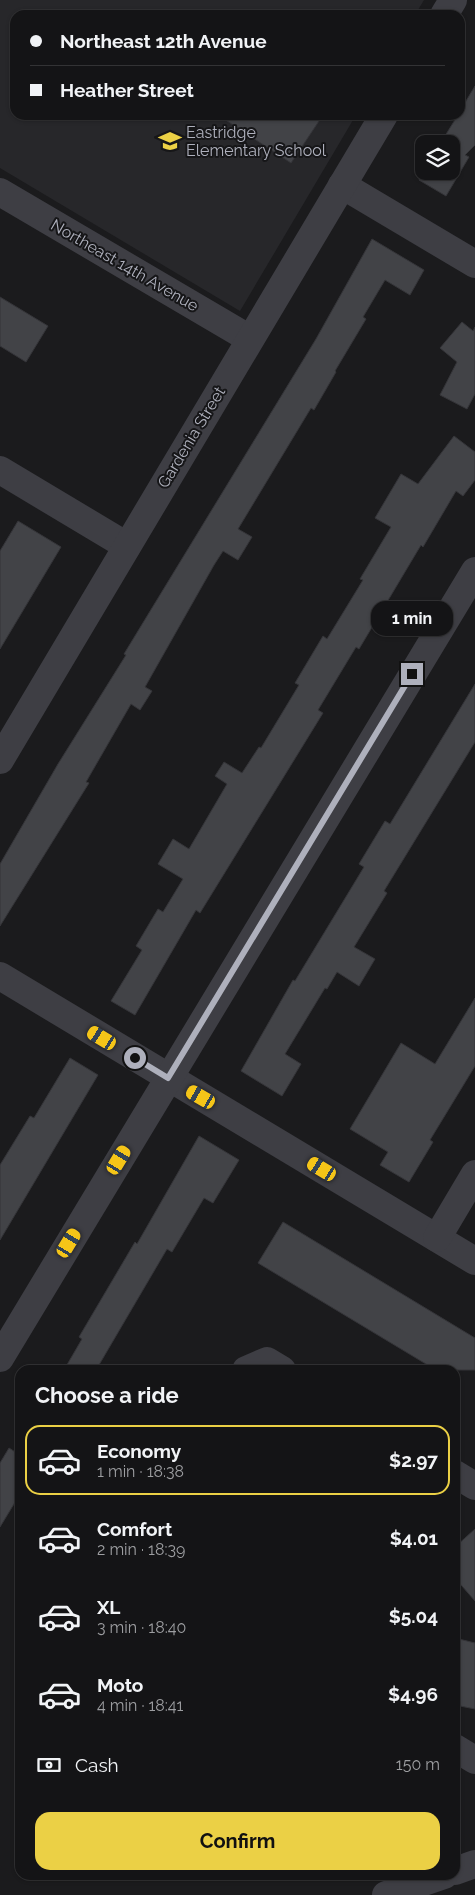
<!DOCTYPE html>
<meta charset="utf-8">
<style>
:root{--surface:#141416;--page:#1d1d1f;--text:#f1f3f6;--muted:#9d9ea1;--line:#333335;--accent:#ebd045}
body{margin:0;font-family:Raleway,sans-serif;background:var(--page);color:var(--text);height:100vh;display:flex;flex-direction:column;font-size:19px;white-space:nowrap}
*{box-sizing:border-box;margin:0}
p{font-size:16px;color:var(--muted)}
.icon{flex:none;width:28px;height:28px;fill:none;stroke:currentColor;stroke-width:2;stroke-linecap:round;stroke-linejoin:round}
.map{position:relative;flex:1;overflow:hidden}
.details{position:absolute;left:15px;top:1365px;width:445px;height:515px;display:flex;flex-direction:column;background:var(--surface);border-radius:15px;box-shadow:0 1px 4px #0004,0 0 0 1px var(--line)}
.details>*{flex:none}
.banner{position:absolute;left:10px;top:10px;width:455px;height:110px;border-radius:15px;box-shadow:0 1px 4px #0004,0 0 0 1px var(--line);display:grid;align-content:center;height:110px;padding:0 20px;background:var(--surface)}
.tools{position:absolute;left:415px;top:135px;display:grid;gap:10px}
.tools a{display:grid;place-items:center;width:45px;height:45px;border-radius:10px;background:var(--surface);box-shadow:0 1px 4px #0004,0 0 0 1px var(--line);font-size:25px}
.end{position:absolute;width:22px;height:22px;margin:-11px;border:6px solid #aeb0bc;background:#111;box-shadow:0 0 0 2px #111}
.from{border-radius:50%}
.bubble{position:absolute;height:35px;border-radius:15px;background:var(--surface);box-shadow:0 1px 4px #0004,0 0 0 1px var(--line);font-size:16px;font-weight:700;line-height:35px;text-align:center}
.car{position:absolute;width:15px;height:30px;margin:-15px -8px;border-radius:6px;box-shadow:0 0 4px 1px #0007;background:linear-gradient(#f5c518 24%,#345 0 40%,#f5c518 0 76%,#345 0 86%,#f5c518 0)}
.banner b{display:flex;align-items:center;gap:18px;height:48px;font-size:19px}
.banner b+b{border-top:1px solid var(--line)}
.banner i{width:12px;height:12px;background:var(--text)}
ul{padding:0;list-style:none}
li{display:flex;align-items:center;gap:15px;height:70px;margin:0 10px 8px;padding:0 10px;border:2px solid transparent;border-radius:15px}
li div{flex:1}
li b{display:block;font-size:19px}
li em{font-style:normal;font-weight:700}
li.selected{border-color:var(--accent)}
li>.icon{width:45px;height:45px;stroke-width:1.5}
h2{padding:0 20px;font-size:22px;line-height:60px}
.pay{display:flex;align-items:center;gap:12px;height:55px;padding:0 20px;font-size:19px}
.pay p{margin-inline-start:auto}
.primary-button{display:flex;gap:10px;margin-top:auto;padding:10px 20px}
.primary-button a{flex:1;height:58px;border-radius:15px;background:var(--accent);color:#111;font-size:20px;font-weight:700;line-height:58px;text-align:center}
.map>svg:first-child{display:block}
.built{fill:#27272a}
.building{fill:#424347;stroke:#353539}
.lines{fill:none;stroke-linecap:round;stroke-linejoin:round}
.minor{stroke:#3e3e44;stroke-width:28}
.route{stroke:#aeb0bc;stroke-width:6}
.labels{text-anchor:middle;stroke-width:4;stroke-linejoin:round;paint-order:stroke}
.poi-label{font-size:16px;fill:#aeb0bc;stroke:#161618;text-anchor:start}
.street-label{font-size:16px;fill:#aeb0bc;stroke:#161618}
</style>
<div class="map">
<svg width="475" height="1895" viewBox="0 0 475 1895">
<rect width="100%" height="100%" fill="#1b1b1d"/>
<polygon class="built" points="0,0 424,0 415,15 15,15 15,115 356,115 240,311 0,168"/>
<g class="building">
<polygon points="475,86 475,145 465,155 469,157 446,196 419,180 424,171 451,171 451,144 440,144 458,115 460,115 460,111"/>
<polygon points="218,115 323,115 291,163"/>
<polygon points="372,239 424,270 410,295 385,280 363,317 366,319 335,371 336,372 314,410 311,408 238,529 252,537 238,560 223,551 214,565 145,687 152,691 140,710 131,704 86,782 89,783 0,926 0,864 58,764 126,655 124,654 152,608 316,339"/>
<polygon points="0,297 48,326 26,362 0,346"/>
<polygon points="462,322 473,331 475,327 475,394 467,409 440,395 457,362 440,348"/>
<polygon points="454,436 475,452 475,480 463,496 456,491 423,547 421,545 359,649 356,647 318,710 323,713 200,913 196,910 135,1015 111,1001 142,950 136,946 158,909 163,912 183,879 158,864 173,839 189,849 227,784 215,776 224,762 242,773 259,747 261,748 299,685 295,683 323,636 327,639 363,580 360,579 391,527 375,518 401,474 418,484"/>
<polygon points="18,521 61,547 0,649 0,551"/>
<polygon points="475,684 475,742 384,891 387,893 354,947 375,959 359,986 337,972 327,989 325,988 285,1054 301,1064 282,1096 241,1071 293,980 295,981 364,867 359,864 385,821 390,824"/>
<polygon points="475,998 475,1066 430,1140 433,1142 409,1182 380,1165 388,1152 350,1129 401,1043 435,1064"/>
<polygon points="70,1058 98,1075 0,1240 0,1165 30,1116 34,1118"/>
<polygon points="199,1136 239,1160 213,1203 204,1198 172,1252 167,1249 96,1370 64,1370 82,1339 79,1337 135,1242 137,1244"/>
<polygon points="283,1222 475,1338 475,1370 436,1370 258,1263"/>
<polygon points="9,1448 20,1455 20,1494 0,1527 0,1463"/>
<polygon points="475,1529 475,1601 455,1578 455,1547"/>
<polygon points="459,1639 475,1643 475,1709 455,1705 455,1656"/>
</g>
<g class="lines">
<g class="minor">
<polyline points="444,15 453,0"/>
<polyline points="342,185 475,264"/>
<polyline points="0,192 250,339"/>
<polyline points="0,470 127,546"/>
<polyline points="0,760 384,115"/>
<polyline points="0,976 475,1261"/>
<polyline points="437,1238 475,1174"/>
<polyline points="0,1358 475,571"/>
<polyline points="246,1370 267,1361 282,1370"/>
<polyline points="455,1474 475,1486"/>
<polyline points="455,1748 475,1760"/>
<polyline points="455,1871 475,1864"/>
<polyline points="386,1895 444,1875"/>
</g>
</g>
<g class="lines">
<polyline class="route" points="135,1058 168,1078 412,674"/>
</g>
<defs>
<symbol id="school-bare" viewBox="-9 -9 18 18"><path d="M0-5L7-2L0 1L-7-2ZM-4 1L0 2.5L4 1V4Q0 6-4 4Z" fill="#ebd045" stroke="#161618" stroke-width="2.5" paint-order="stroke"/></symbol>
</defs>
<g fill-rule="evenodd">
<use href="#school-bare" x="154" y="125" width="32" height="32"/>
</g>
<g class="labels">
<g class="poi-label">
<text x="186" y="138">Eastridge<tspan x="186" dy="18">Elementary School</tspan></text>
</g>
<g class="street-label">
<text transform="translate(125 265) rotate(30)" y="6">Northeast 14th Avenue</text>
<text transform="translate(191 437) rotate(-59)" y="6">Gardenia Street</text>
</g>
</g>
</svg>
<div class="tools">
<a><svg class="icon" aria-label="layers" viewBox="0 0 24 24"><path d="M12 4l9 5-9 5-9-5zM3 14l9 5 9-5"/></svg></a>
</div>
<i class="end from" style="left:135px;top:1058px"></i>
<i class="end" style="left:412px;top:674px"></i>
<div class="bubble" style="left:371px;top:601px;width:82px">1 min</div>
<i class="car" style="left:102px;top:1038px;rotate:301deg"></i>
<i class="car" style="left:201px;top:1097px;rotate:300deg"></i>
<i class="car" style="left:119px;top:1160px;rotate:31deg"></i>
<i class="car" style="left:322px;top:1169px;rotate:301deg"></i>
<i class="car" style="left:69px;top:1243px;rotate:31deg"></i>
<div class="banner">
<b><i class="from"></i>Northeast 12th Avenue</b>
<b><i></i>Heather Street</b>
</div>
<section class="details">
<h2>Choose a ride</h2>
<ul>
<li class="selected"><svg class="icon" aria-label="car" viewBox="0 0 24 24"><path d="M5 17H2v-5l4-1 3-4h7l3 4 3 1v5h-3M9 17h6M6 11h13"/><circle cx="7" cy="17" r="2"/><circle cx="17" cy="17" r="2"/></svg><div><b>Economy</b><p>1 min · 18:38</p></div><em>$2.97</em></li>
<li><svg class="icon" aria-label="car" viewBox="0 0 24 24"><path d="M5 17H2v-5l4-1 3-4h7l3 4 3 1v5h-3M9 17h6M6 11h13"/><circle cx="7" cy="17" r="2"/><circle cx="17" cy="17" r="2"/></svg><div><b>Comfort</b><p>2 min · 18:39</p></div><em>$4.01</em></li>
<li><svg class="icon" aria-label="car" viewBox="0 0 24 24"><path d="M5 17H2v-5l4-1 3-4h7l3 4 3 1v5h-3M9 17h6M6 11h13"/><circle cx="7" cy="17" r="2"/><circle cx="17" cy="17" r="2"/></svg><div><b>XL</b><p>3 min · 18:40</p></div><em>$5.04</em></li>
<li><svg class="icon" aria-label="car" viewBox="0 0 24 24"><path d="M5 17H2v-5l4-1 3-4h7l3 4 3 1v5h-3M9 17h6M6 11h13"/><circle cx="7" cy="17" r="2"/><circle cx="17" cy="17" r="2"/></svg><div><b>Moto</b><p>4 min · 18:41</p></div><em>$4.96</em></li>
</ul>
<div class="pay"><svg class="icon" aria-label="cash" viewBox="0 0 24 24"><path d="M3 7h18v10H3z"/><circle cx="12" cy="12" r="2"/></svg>Cash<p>150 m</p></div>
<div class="primary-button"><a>Confirm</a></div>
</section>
</div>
